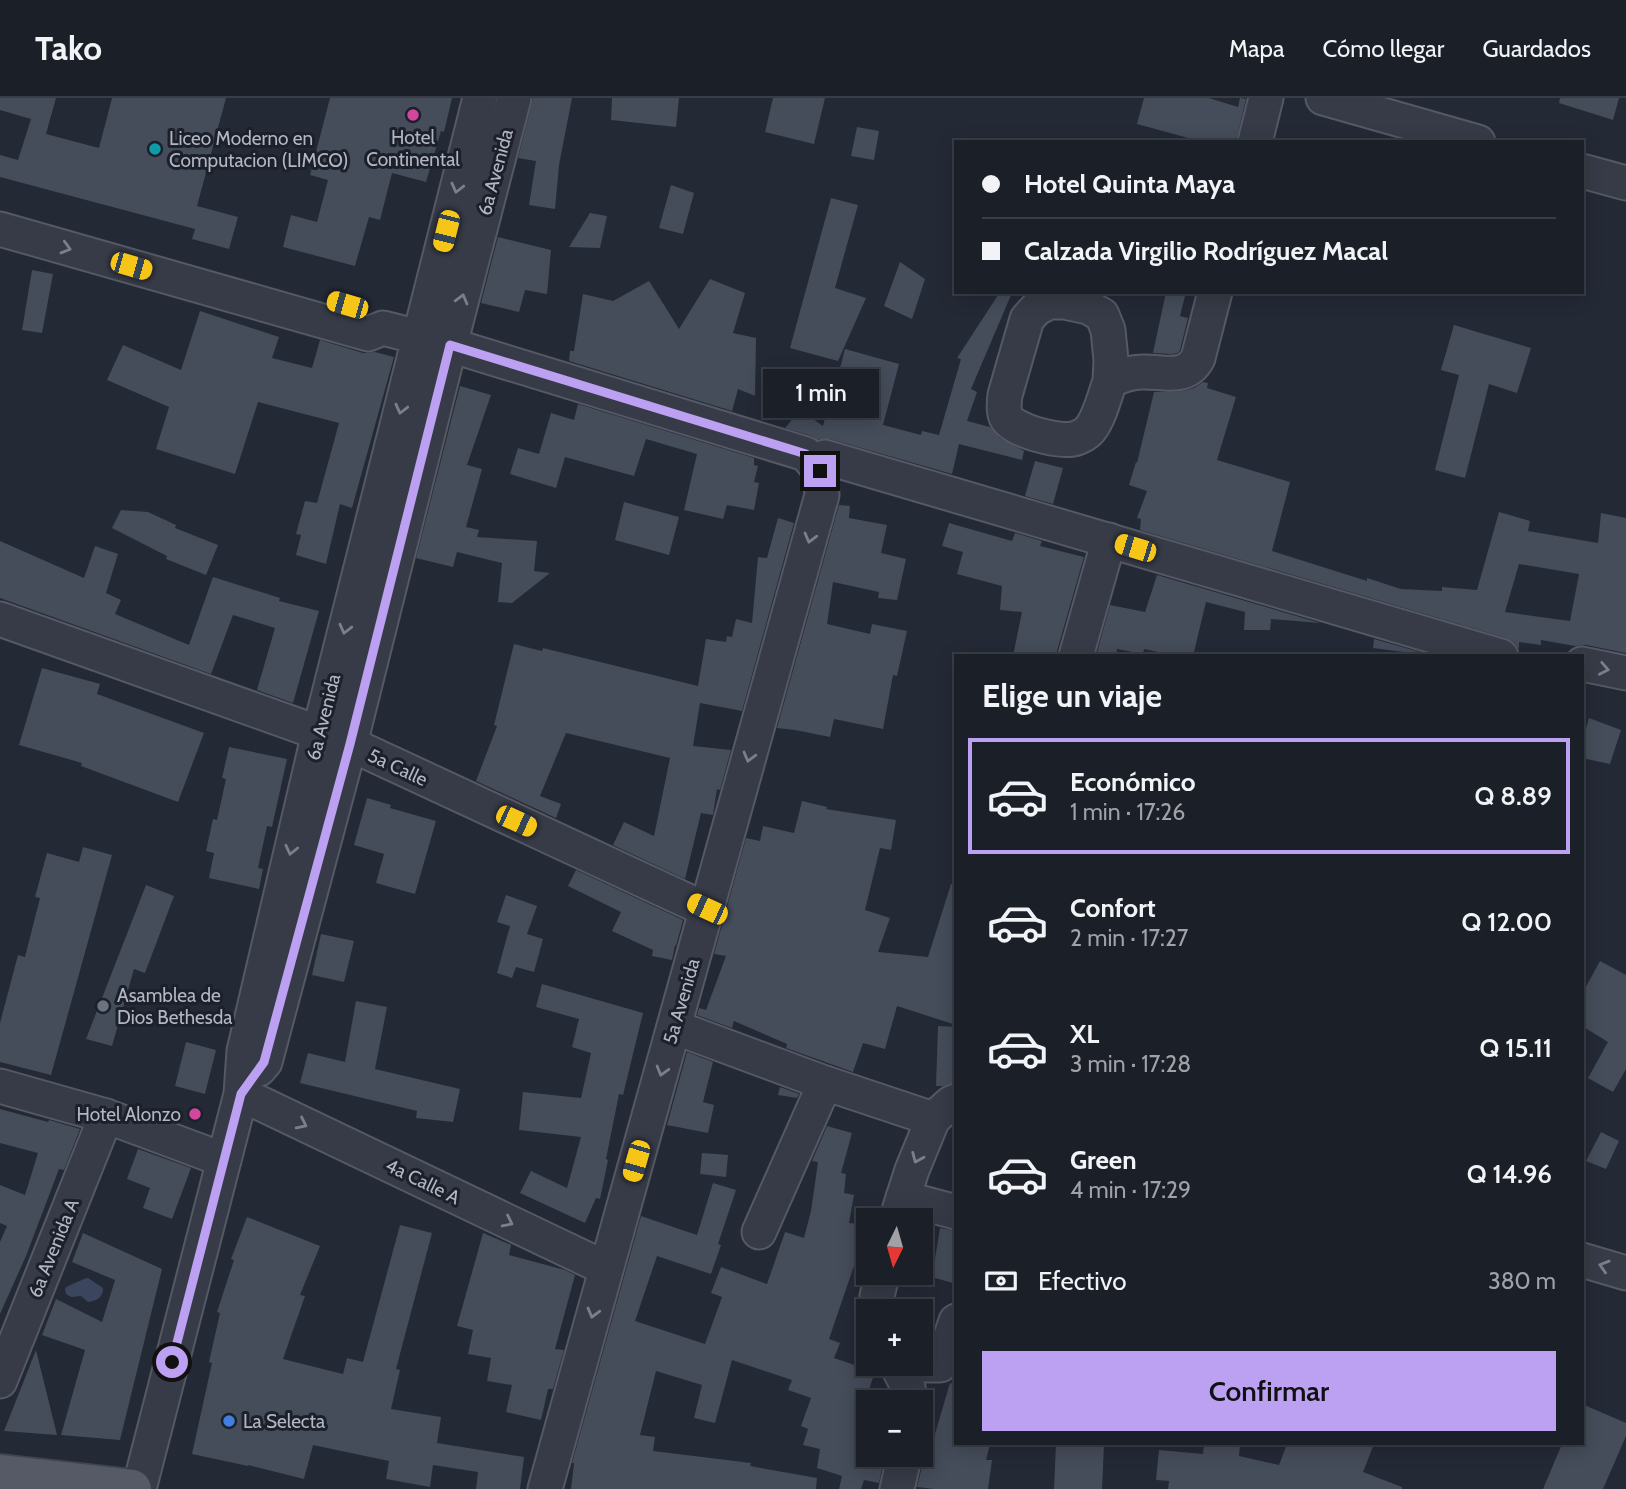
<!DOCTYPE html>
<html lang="es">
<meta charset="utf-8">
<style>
:root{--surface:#1b1f28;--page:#282c34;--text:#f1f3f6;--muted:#a0a2a8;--line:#393d45;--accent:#bca0f2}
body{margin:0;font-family:Cabin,sans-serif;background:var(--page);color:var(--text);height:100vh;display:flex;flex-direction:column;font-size:26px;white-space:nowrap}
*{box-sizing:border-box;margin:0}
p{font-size:23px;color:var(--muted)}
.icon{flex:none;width:38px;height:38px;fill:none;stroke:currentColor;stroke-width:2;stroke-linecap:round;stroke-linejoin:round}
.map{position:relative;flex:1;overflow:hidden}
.side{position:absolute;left:954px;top:556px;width:630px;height:791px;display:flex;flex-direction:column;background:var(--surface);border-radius:0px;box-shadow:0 4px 18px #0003,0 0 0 2px var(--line)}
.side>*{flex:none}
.banner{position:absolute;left:954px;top:42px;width:630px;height:154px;border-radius:0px;box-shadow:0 4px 18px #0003,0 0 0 2px var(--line);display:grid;align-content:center;height:154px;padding:0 28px;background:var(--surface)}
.needle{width:46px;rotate:185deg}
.tools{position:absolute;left:856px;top:1110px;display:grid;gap:14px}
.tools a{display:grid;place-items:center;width:77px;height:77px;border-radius:0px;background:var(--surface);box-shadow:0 4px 18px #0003,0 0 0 2px var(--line);font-size:35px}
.end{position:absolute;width:32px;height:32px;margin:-16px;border:9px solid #bca0f2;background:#111;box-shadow:0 0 0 4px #111}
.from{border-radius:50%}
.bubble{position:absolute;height:49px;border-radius:0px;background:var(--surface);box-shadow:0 4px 18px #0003,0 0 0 2px var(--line);font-size:23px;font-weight:600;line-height:49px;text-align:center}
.car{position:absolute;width:21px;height:42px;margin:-21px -10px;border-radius:9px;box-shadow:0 0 5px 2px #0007;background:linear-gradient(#f5c518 24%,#345 0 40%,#f5c518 0 76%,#345 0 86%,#f5c518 0)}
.banner b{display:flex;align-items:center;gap:24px;height:66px;font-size:26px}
.banner b+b{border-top:2px solid var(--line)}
.banner i{width:18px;height:18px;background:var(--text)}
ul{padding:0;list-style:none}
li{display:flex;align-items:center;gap:21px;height:116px;margin:0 14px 10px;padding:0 14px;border:4px solid transparent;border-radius:0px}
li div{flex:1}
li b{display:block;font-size:26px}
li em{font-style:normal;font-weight:600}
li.active{border-color:var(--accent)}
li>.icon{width:63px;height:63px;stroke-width:1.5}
h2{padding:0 28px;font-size:32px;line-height:84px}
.pay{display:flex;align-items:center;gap:18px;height:77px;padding:0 28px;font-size:26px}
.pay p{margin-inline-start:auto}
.primary-button{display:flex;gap:14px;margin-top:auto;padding:14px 28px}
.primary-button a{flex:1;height:80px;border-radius:0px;background:var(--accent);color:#111;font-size:28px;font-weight:600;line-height:80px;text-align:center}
header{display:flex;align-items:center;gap:42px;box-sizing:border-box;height:98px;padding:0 35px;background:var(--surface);border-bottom:2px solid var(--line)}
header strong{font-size:33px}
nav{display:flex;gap:38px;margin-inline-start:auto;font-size:24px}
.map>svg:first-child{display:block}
.water{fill:#3b455d}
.building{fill:#454c5a;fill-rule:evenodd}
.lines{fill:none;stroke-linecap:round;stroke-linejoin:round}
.minor-casing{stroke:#555964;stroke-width:37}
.major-casing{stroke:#404450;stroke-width:42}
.minor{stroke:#373b47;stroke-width:33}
.major{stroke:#555a66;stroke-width:38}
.oneway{stroke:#7b7f8b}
.route{stroke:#bca0f2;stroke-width:9}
.hotel-dot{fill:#d1479c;stroke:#1c202b;stroke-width:2.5}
.culture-dot{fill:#0f9aa8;stroke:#1c202b;stroke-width:2.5}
.worship-dot{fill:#6b7280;stroke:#1c202b;stroke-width:2.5}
.shop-dot{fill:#3f7fe0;stroke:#1c202b;stroke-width:2.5}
.labels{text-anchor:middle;stroke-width:6;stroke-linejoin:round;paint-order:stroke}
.poi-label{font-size:19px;fill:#b2b6c3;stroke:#1c202b;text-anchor:start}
.street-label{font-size:19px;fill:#b2b6c3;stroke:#1c202b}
</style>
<header>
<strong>Tako</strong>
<nav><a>Mapa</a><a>Cómo llegar</a><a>Guardados</a></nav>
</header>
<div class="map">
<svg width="1626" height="1391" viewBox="0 0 1626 1391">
<rect width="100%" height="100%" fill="#242936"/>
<path class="water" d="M88,1180L103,1190C103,1200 96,1203 88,1204L81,1198L71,1199L66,1196L65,1190C68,1188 85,1180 88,1180Z"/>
<g class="building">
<polygon points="0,0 56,0 46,36 99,50 112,0 226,0 197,108 238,119 229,151 192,141 195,131 0,79 0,57 18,62 31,21 0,12"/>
<polygon points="330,0 452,0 444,34 441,33 426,84 392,75 380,122 369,119 355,168 283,149 291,117 317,124 328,82 310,77"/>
<polygon points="533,0 572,0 559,67 555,111 529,107 536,63 518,60"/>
<polygon points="612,0 679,0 676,29 611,22"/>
<polygon points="773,0 825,0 814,46 765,34"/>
<polygon points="1144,0 1209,0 1238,9 1240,0 1246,1 1236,44 1191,44 1192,41 1137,26"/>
<polygon points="1560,0 1619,0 1613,22 1559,5"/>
<polygon points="857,29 879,33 874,62 851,58"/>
<polygon points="671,87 694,95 683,136 659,130"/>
<polygon points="831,100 858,107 835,190 866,200 838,263 790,250"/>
<polygon points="590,115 607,118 600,150 569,149"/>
<polygon points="498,139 551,152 547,196 525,192 519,214 481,205"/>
<polygon points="900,164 925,181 912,221 884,208"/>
<polygon points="32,172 53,176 42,235 22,232"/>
<polygon points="710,181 745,195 733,235 756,240 755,298 738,291 732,313 569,263 570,253 574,253 583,196 613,203 649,183 679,231"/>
<polygon points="1000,194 1005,194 1011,197 971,291 977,294 967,323 990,329 1000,340 1024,353 1022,362 959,346 952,376 830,341 817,341 812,338 785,330 800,312 823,328 828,308 830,309 845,251 899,266 883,327 921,337 922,333 939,337 961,261 957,260"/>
<polygon points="1166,194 1186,194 1180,218 1188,220 1180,252 1178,255 1172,256 1153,255"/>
<polygon points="200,213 279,239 272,260 312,270 320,242 363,255 375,254 394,259 352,410 340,406 326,466 296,457 301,437 296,436 305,403 317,405 339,325 258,304 235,376 156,351 169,309 107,282 123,247 181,272"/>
<polygon points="1454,227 1531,250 1517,295 1489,286 1465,380 1435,372 1459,277 1441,272"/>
<path d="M1203,284L1208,285L1207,290L1236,299L1217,362L1290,384L1272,453L1367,483V480L1401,491L1442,493V489L1477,492L1499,414L1530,423L1528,433L1598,445L1601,415L1626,420V555L1586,547L1575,548L1541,542V547L1519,544V551L1514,544L1506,540L1140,432L1141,421L1137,420L1147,393L1129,387L1136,364L1137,365L1154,294L1183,293L1194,290ZM1519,466L1579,476L1570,523L1505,514Z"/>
<polygon points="460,288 491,297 467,367 482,371 466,429 479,432 477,439 537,443 534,473 550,475 512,505 498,504 502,465 457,454 453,469 416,460"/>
<polygon points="578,306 754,360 754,367 758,368 754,384 759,385 754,412 727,407 723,421 684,412 697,356 646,341 634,378 565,359 556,390 510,376 518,350 539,356 551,315 574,322"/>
<polygon points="1035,363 1063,370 1053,406 1025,398"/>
<polygon points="624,404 679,419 669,457 615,442"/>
<polygon points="839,407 850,408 849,420 887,427 881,455 906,461 897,502 878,500 879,494 833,484 827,526 870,536 872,526 907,533 897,578 893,577 883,631 834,621 830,639 795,632 777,630"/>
<polygon points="121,412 148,414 176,427 175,430 218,447 206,477 166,461 167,458 112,430"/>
<polygon points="778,420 794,425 742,613 700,605 693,648 731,652 720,692 717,691 713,717 701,715 685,781 613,747 624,724 654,738 670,660 566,635 540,698 561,706 556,720 476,683 497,628 494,627 514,546 542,553 543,550 698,588 706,541 726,544 727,538 732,539 736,521 752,525 758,459 767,460"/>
<polygon points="949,425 1012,443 1015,435 1042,443 1040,448 1084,459 1057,553 1057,558 1013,558 1022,514 1000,512 1002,488 957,476 963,454 942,448"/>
<polygon points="0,443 84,480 95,448 118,456 106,495 121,502 115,516 189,547 213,479 280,500 279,503 319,513 293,605 257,592 275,530 233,517 211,576 0,500"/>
<polygon points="1157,477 1320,525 1271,521 1270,532 1244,532 1245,514 1206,504 1193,558 1177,558 1144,551 1143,556 1117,551 1116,558 1096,558 1110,507 1145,514"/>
<polygon points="1374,541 1434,558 1410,558 1411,555 1373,550"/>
<polygon points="42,570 100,586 97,596 204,635 178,704 81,668 82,665 19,647"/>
<polygon points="1589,620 1621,632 1610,666 1582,660 1582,644"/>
<polygon points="229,649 287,661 272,729 267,728 258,770 263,771 259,791 209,780 214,755 206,753 213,721 217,722 226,681 222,680"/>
<polygon points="367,700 391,707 390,710 436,723 415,796 376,785 384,756 354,747"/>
<polygon points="802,703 827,709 826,711 896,722 891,752 880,750 865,812 890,820 878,854 928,859 951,786 956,786 956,927 897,908 885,951 863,945 853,974 786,950 787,946 734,923 732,930 697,917 699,910 706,912 726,858 714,856 746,740 760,743 763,728 794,735"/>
<polygon points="83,749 112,757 51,977 0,964 0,925 18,857 25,859 40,800 35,799 47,755 79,764"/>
<polygon points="576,772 683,822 676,848 675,847 672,862 652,858 653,852 612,833 621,814 568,788"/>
<polygon points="146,787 174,798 145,875 134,871 112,948 86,941"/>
<polygon points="506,797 537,808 527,836 543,841 534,874 516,869 512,880 497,875 510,828 497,824"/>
<polygon points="321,836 354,843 344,884 312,877"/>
<polygon points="1600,863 1626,877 1626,971 1613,994 1588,980 1608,944 1582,928 1582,896"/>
<polygon points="542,886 643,915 623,997 619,996 606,1061 608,1062 600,1101 596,1100 585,1125 520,1095 531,1073 567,1090 581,1039 519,1032 523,994 581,1000 591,955 572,949 579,921 536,909"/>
<polygon points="356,903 387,909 375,971 460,991 453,1024 416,1020 417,1013 300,985 308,955 345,964"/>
<polygon points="938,928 956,929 956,984 943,988 936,988"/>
<polygon points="186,944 216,952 205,996 175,988"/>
<polygon points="687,954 713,964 703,1004 714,1007 708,1035 667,1027"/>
<polygon points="780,989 799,996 797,1000 778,997"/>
<polygon points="0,1011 48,1024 49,1022 80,1031 64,1072 59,1071 26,1158 0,1216 0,1144 7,1128 0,1125 0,1087 25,1097 38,1055 0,1045"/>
<polygon points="827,1028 852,1035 841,1075 846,1076 844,1095 854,1097 849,1125 868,1127 829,1241 840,1245 834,1260 875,1274 858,1323 864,1325 857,1346 868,1346 868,1356 885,1356 879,1385 864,1382 861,1391 839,1391 842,1378 817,1370 820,1351 803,1347 808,1331 801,1328 811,1300 788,1292 792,1282 732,1262 715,1325 694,1320 702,1287 656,1273 640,1337 655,1339 653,1353 751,1365 750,1368 817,1380 816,1391 571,1391 574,1365 572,1365 641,1118 697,1137 713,1085 736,1092 718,1146 721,1147 711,1176 657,1158 635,1223 705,1246 722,1199 711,1195 721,1169 767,1186 785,1134 804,1140 811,1113 818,1064 812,1063"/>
<polygon points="1601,1034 1619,1043 1606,1071 1586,1063"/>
<polygon points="138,1051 191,1070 172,1121 143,1110 150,1090 127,1081"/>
<polygon points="702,1055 728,1057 726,1079 700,1076"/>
<polygon points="247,1119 320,1148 300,1197 305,1198 283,1261 343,1276 347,1260 363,1264 400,1127 432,1135 396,1271 400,1272 391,1311 441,1319 437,1345 524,1359 520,1391 476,1391 478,1374 433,1367 430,1389 386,1381 389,1363 313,1347 304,1381 248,1367 248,1368 192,1356 212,1265 209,1264 220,1215 217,1214 234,1162 231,1161"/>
<polygon points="940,1130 956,1133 956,1186 932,1179"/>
<polygon points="83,1135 162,1171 120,1342 61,1337 85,1252 42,1237 56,1201 102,1224 115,1182 72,1164"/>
<polygon points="483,1135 511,1147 509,1157 565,1172 575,1177 555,1251 564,1252 553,1291 548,1291 541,1322 506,1314 512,1287 487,1283 491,1260 468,1256 473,1232 457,1228"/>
<polygon points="920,1223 934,1227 927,1248 920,1248"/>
<polygon points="36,1252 57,1337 4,1333"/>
<polygon points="950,1285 956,1286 956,1346 990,1346 986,1362 992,1362 988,1391 934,1391 917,1389 924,1360 924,1351 921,1346 932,1346"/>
<polygon points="1582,1306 1626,1325 1626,1338 1603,1391 1543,1391 1562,1346 1582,1346"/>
<polygon points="1056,1346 1104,1346 1102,1391 1054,1391"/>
<polygon points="1204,1346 1240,1346 1239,1358 1279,1367 1287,1346 1374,1346 1363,1374 1402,1389 1402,1391 1168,1391 1169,1383 1156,1382 1159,1352 1203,1356"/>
</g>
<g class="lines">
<defs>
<g id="minor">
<polyline points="1323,0 1478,44"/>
<polyline points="1255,44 1266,0"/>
<polyline points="1582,73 1626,85"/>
<polyline points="0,131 368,236 383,230 450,247 806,356 820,373 822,397 545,1391"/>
<path d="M1110,283L1111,262L1108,232L1102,217L1088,209L1064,204H1049L1036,211L1027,221L1005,297C1004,304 1003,312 1006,319C1013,333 1058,344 1073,341C1079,340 1088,335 1091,330C1100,318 1105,297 1110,283C1120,278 1130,274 1142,274C1163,273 1186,283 1198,260L1215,194"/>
<polyline points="812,363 825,359 1501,558"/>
<polyline points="0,521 350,646 707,812"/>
<polyline points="1076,558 1109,442"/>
<polyline points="1582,566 1626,575"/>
<polyline points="674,929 825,985 933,1021"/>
<polyline points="259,971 265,964 350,646 450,247 514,0"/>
<polyline points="0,988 106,1018 224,1062"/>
<polyline points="241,996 605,1170"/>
<polyline points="903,1100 956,1114"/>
<polyline points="896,1122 912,1072 933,1021 951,1005 956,1003"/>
<polyline points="759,1134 825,985"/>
<polyline points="1582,1162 1626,1175"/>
<polyline points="878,1213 877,1198 883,1174"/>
<polyline points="896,1265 908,1289 910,1304"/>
<polyline points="900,1272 910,1267 940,1267 943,1261 956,1223"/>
<polyline points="0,1283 106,1018"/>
<polyline points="139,1391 241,996 244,953 319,635 480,0"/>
<polyline points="897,1391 905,1356"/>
</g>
<polyline id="major" points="0,1376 132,1391"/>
</defs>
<use href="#minor" class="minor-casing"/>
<use href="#major" class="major-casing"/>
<use href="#minor" class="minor"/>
<use href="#major" class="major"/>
</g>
<defs><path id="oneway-chevron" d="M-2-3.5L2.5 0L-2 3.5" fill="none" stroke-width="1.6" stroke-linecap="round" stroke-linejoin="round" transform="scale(1.75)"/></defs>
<g class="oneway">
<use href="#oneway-chevron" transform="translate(457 90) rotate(104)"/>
<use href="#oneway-chevron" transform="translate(66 150) rotate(16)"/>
<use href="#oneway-chevron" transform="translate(462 201) rotate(-75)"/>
<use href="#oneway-chevron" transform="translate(401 311) rotate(104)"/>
<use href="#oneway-chevron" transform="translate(810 440) rotate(105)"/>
<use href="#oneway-chevron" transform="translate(345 531) rotate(104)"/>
<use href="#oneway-chevron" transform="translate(1604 571) rotate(11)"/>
<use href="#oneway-chevron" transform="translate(749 659) rotate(105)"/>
<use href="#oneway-chevron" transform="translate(291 752) rotate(103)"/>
<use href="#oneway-chevron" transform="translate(662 973) rotate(106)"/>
<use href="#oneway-chevron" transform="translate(302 1026) rotate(26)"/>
<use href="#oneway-chevron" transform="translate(917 1060) rotate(113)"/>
<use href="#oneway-chevron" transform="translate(508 1124) rotate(26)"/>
<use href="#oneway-chevron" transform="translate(1604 1168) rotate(-163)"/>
<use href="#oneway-chevron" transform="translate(593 1215) rotate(105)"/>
</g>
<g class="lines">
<polyline class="route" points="172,1264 241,996 264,964 350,646 450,247 806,356 820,373"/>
</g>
<g class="hotel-dot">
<circle cx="413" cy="17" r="7"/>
<circle cx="195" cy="1016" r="7"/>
</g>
<circle class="culture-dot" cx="155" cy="51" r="7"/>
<circle class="worship-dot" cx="103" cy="908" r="7"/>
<circle class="shop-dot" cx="229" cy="1323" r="7"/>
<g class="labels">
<g class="poi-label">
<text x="413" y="46" text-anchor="middle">Hotel<tspan x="413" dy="22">Continental</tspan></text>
<text x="169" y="47">Liceo Moderno en<tspan x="169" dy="22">Computacion (LIMCO)</tspan></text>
<text x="117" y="904">Asamblea de<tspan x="117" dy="22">Dios Bethesda</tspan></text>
<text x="181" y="1023" text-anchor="end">Hotel Alonzo</text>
<text x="243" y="1330">La Selecta</text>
</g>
<g class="street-label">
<text transform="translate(495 74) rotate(-75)" y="7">6a Avenida</text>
<text transform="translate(323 619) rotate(-76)" y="7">6a Avenida</text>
<text transform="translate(398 669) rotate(25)" y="7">5a Calle</text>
<text transform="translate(681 903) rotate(-74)" y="7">5a Avenida</text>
<text transform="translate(423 1083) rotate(26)" y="7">4a Calle A</text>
<text transform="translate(53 1150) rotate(-68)" y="7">6a Avenida A</text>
</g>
</g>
</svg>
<div class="tools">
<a><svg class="needle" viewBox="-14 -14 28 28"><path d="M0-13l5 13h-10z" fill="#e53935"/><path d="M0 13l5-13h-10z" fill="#a0a2a8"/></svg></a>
<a>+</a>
<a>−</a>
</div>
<i class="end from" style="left:172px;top:1264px"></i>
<i class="end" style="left:820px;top:373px"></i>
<div class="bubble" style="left:763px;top:271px;width:116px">1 min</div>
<i class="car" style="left:446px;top:133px;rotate:194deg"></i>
<i class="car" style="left:131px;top:168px;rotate:106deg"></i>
<i class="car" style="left:347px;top:207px;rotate:286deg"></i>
<i class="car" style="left:1135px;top:450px;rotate:287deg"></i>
<i class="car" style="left:516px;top:723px;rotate:115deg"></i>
<i class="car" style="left:707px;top:811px;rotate:295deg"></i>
<i class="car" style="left:636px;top:1063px;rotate:196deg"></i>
<div class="banner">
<b><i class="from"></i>Hotel Quinta Maya</b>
<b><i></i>Calzada Virgilio Rodríguez Macal</b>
</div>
<section class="side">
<h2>Elige un viaje</h2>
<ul>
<li class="active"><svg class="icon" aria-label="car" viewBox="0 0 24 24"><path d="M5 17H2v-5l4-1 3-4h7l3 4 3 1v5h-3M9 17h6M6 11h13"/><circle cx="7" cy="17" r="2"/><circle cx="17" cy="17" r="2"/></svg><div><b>Económico</b><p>1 min · 17:26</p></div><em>Q 8.89</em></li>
<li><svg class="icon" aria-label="car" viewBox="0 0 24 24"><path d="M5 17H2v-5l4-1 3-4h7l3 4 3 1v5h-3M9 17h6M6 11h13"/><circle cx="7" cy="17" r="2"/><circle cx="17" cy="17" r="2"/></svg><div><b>Confort</b><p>2 min · 17:27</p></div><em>Q 12.00</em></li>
<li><svg class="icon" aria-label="car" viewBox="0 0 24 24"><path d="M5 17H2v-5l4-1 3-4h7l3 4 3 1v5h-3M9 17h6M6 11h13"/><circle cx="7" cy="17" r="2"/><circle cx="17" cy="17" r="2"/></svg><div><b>XL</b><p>3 min · 17:28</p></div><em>Q 15.11</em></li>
<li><svg class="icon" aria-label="car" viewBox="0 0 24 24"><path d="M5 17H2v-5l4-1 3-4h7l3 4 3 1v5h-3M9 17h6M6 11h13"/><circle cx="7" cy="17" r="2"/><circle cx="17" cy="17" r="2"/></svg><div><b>Green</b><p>4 min · 17:29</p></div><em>Q 14.96</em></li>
</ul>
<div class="pay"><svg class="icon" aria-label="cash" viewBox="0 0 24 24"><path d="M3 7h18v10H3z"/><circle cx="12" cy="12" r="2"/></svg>Efectivo<p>380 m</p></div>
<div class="primary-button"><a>Confirmar</a></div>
</section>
</div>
